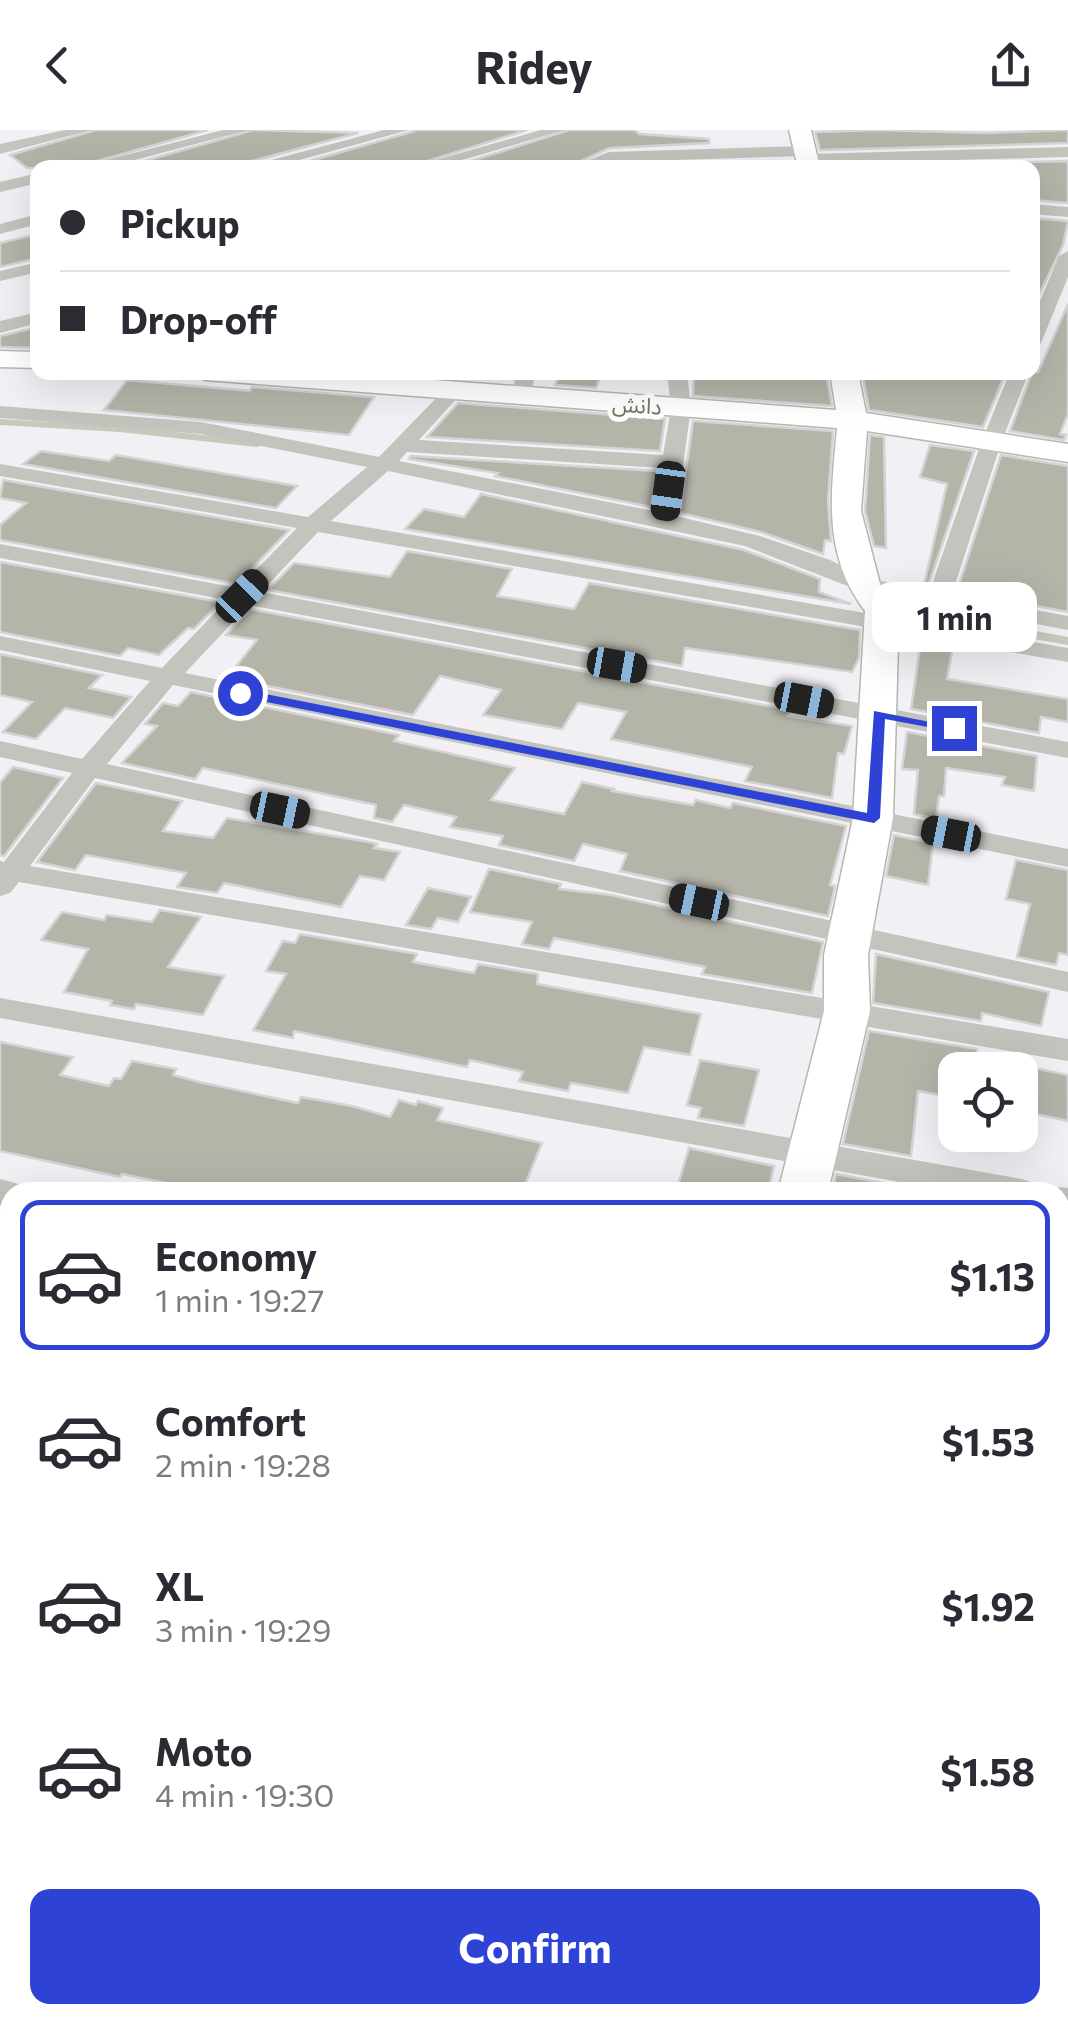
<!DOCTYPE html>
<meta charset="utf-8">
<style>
:root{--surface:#fff;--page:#f2f2f3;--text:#2b2b33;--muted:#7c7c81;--line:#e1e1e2;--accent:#2e43d5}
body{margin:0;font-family:Commissioner,"Noto Sans Arabic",sans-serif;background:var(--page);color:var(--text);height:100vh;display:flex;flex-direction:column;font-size:38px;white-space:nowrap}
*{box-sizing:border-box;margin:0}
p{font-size:32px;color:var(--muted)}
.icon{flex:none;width:55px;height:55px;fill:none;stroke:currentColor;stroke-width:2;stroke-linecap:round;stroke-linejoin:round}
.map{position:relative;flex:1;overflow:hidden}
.details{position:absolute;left:0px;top:1052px;width:1070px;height:842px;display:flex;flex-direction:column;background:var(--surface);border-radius:30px 30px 0 0;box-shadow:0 10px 40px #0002}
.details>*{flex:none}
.hud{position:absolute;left:30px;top:30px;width:1010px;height:220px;border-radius:20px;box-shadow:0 10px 40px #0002;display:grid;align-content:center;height:220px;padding:0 30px;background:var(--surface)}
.buttons{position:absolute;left:938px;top:922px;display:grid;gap:20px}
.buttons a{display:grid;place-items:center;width:100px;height:100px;border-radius:20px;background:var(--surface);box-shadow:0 10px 40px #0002;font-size:50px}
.end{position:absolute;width:45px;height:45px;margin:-22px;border:12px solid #2e43d5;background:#fff;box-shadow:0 0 0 5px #fff}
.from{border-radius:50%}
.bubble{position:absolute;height:70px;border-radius:20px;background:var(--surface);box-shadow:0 10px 40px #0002;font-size:32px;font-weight:700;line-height:70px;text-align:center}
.car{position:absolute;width:30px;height:60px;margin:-30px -15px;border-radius:12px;box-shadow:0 0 8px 2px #0007;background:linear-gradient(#222 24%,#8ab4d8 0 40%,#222 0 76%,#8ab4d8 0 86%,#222 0)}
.hud b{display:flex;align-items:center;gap:35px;height:95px;font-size:38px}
.hud b+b{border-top:2px solid var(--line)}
.hud i{width:25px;height:25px;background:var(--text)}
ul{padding:18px 0 0;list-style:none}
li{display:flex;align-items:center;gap:30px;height:150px;margin:0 20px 15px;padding:0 10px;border:5px solid transparent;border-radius:20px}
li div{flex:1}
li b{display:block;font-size:38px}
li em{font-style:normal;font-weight:700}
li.selected{border-color:var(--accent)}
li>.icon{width:90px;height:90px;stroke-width:1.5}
.action{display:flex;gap:20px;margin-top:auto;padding:20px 30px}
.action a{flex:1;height:115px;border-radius:20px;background:var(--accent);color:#fff;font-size:40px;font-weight:700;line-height:115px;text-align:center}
header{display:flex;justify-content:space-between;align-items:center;height:130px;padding:0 30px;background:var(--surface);font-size:45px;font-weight:700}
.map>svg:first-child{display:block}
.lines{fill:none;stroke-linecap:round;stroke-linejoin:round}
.stream-far1{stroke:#c9c8bc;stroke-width:6}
.stream{stroke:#c9c8bc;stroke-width:8}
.building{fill:#b4b4a9;stroke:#d4d3d5;stroke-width:2.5}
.secondary-casing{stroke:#b6b7ad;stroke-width:3}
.street{fill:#c3c4bd;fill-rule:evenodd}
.secondary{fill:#fff;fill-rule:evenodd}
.route{fill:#2e43d5}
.labels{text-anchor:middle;stroke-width:10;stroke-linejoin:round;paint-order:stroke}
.far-street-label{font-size:22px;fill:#72745d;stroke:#fff}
</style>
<header><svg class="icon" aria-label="back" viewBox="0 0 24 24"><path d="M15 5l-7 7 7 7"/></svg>Ridey<svg class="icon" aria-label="share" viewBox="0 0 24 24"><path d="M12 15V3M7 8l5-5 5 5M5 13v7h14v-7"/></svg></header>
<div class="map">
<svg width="1068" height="1893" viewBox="0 0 1068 1893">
<rect width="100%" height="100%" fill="#f2f0f4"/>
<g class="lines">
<g class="stream-far1">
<polyline points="0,292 120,299 257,314"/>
<polyline points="886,471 919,484 1010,500"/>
</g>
<polyline class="stream" points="996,498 1068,511"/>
</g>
<g class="building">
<polygon points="96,0 208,0 72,38 27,38 10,25"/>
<polygon points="253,0 358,3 225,38 121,38"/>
<polygon points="418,0 527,0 405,38 286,38"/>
<polygon points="569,0 635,0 639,4 709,9 709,13 609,18 566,38 450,38"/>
<polygon points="877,0 986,3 1068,0 1068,13 820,20 815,2"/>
<polygon points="1068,31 1068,73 1032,70 1032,38 922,35"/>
<polygon points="1032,88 1068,91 1063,115 1032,179"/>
<polygon points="38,104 38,128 0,137 0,113"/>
<polygon points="1068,174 1068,284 1060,304 1066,305 1064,310 1010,301 1032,242 1038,242"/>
<polygon points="30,199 38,204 38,218 0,217 0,206"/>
<polygon points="561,242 602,242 596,258 555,255"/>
<polygon points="694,242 826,242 832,276 693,266"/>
<polygon points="862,242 1006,242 983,297 869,280"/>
<polygon points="127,250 250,261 252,257 374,267 349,305 104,280"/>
<polygon points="458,273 665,289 660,321 427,307"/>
<polygon points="693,291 833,301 828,370 831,411 825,410 823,424 761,402 680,383"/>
<polygon points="870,305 884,307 886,418 874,416 865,381"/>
<polygon points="930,315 974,321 928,456 924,455 947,354 920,347"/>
<polygon points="41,321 109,331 116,325 297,356 276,378 23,334"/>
<polygon points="1001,325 1068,336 1068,482 957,461"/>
<polygon points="411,326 657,341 651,377 495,346 498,343 409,329"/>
<polygon points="3,350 289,400 237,454 0,410 0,395 26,373 0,368"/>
<polygon points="481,364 744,420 820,449 819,462 851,474 405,399 424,379 464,387"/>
<polygon points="407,421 512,439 497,466 574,479 589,453 860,500 859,528 852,542 685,518 682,536 268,460 294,433 390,447"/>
<polygon points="0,432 220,472 194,499 188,498 159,525 128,518 120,526 0,502"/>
<polygon points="250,479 790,580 788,586 852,596 844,624 838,623 832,668 745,651 752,637 611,609 626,582 578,573 562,599 483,585 501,560 440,546 413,585 227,548 257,510 226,505"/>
<polygon points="921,511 953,516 947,549 1068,569 1068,592 1041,587 1039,603 911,579"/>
<polygon points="0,524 102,545 89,558 131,567 113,588 65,578 36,609 3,602 32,572 0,565"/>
<polygon points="191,562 399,605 394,611 515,638 491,670 564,684 582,652 614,659 612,661 693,675 696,670 730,678 733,673 846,696 830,755 835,756 828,786 620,741 627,724 583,714 574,731 499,715 503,706 450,697 456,687 404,675 392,692 374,688 376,675 203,638 195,649 122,633 157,596 145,594 163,573 178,576"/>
<polygon points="907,602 1037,626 1034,661 1002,655 1005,647 946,638 944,666 939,666 936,689 914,684 918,640 902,639"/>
<polygon points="13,637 63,648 4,726 0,725 0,653"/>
<polygon points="96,653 182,671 163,701 213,708 227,688 369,712 377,714 374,718 400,722 384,750 360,746 341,777 224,753 217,763 177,757 186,743 86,725 75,740 37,732"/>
<polygon points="894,705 933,713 928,755 886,746"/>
<polygon points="1016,730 1068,740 1068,825 1059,823 1056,835 1017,827 1030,774 1006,769"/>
<polygon points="489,739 561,754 559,759 611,765 823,812 812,863 702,844 705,837 554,808 549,819 522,814 532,792 470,782"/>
<polygon points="428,758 471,767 458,792 438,788 431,799 406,795"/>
<polygon points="160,780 201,787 168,837 224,846 203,885 136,874 134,879 110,875 112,871 64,862 88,819 41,810 62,782 104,790 107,785 152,792"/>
<polygon points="300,804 417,824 413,832 474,843 478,834 538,844 537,854 701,884 690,925 644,917 628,963 571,953 568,961 519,951 523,942 470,930 467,937 294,901 293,908 253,900 286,844 266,841 283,811 295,813"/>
<polygon points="876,824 1049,862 1041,896 982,883 981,891 873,873"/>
<polygon points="869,901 977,919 975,940 955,940 955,968 918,961 911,1026 843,1014"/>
<polygon points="0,912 73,927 60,945 109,956 114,948 121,949 132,931 176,939 173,945 199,952 298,973 301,967 352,976 390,987 399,970 416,975 418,971 443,978 437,990 542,1013 522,1062 208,1062 122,1044 120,1047 0,1021"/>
<polygon points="700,930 759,940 744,996 698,988 701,978 687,975"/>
<polygon points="1029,937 1068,945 1068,991 1022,981"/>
<polygon points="689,1018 774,1036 768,1062 716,1062 678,1055"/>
<polygon points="836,1044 894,1055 893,1062 832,1062"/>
</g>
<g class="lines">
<defs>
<g id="secondary">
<polygon points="789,0 811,0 820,38 798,38"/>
<polygon points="0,221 38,222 38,238 0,237"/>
<path d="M191,242H327L836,280L830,242H858L866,283L1068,314V332L867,301L861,381L880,454L899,480L893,688L868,825L870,881L828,1062H778L824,881V825L853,688L865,481C822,424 831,364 837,298L205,250Z"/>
<polygon points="602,1885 676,1885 675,1893 601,1893"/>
</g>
</defs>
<use href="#secondary" class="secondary-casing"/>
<g class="street">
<polygon points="65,0 92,0 0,24 0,14"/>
<polygon points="223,0 249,0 104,38 75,38"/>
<polygon points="384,0 409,0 270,38 242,38"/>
<polygon points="541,0 565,0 435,38 408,38"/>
<polygon points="805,16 813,21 810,24 1068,17 1068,27 807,34 799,29 802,26 611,32 593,38 569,38 609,22"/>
<polygon points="38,43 38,53 0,62 0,52"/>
<polygon points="1032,74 1068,77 1068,87 1032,84"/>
<polygon points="38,84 38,94 0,104 0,94"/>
<polygon points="1068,121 1068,147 1041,213 1032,219 1032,190 1059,126"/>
<polygon points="38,132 38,142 0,151 0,141"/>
<polygon points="38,182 38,193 0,203 0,191"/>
<polygon points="516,242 536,242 529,271 515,271 512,267"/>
<path d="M667,242H687L691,278L676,386L760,406L830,430L869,449L930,460L981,313L1010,242H1029L1001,313L952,464L1068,486V500L863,462L745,416L388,341L331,391L1068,518V532L318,402L261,462L1068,612V628L249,475L185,543L1068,719V737L173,555L107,634L1068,842V862L95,648L30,736L1068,909V931L19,752L10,763L0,766V731L4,732L72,643L0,627V611L82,629L150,551L0,520V506L162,538L227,470L0,428V414L238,458L297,398L0,346V334L308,387L367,337L201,304L0,288V276L201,292L379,327L444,260L451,258L461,264L419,310L663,325L671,278ZM407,322L661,338L654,381L399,331Z"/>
<polygon points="0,868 1022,1049 1034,1053 1039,1062 954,1062 0,888"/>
<polygon points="0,1049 22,1055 27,1062 10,1062 10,1077 0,1075"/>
<polygon points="1060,1057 1068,1058 1068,1084 1060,1083 1060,1062 1047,1062"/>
<polygon points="0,1245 10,1248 10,1280 0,1277"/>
<polygon points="1060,1256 1068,1257 1068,1289 1060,1288"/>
<polygon points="1060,1484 1068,1486 1068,1526 1060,1524"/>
<polygon points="0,1498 10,1501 10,1541 0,1538"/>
<polygon points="1060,1772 1068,1775 1068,1823 1060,1820"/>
<polygon points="0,1843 10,1846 10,1885 29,1885 28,1889 0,1893"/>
<polygon points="33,1885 107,1885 110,1893 36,1893"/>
</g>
<use href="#secondary" class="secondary"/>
</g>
<polygon class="route" points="240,559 867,683 874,581 961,598 954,602 885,589 880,688 874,693 236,566 236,560"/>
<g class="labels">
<g class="far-street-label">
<text transform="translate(637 275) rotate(4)" y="8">دانش</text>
</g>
</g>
</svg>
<div class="buttons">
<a><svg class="icon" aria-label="locate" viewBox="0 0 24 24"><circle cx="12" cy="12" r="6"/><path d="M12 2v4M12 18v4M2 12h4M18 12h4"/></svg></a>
</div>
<i class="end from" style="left:240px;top:563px"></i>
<i class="end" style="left:954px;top:598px"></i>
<div class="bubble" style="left:872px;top:452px;width:165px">1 min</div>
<i class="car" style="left:668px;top:361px;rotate:188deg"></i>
<i class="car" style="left:242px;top:466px;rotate:44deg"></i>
<i class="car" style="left:617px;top:535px;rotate:100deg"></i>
<i class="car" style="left:804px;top:570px;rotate:101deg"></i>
<i class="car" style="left:280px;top:680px;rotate:102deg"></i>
<i class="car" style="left:951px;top:704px;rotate:281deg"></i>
<i class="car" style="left:699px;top:772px;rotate:282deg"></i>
<div class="hud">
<b><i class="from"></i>Pickup</b>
<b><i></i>Drop-off</b>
</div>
<section class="details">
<ul>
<li class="selected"><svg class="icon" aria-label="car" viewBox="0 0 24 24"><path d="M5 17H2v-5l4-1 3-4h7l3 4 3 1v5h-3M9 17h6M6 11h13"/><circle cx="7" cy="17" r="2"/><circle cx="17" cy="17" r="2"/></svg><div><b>Economy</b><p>1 min · 19:27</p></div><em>$1.13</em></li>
<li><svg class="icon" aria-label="car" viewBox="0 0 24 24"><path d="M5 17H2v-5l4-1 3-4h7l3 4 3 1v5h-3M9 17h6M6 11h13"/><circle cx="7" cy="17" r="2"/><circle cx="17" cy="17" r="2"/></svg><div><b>Comfort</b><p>2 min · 19:28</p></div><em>$1.53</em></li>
<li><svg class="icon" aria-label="car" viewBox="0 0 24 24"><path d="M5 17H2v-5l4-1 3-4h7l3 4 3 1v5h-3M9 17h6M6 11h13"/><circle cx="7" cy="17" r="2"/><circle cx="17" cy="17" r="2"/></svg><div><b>XL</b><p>3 min · 19:29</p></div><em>$1.92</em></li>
<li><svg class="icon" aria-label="car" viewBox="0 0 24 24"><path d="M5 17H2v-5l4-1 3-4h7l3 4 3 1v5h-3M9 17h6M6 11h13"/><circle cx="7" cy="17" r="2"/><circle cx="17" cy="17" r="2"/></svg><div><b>Moto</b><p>4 min · 19:30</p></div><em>$1.58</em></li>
</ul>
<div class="action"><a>Confirm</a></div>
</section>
</div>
